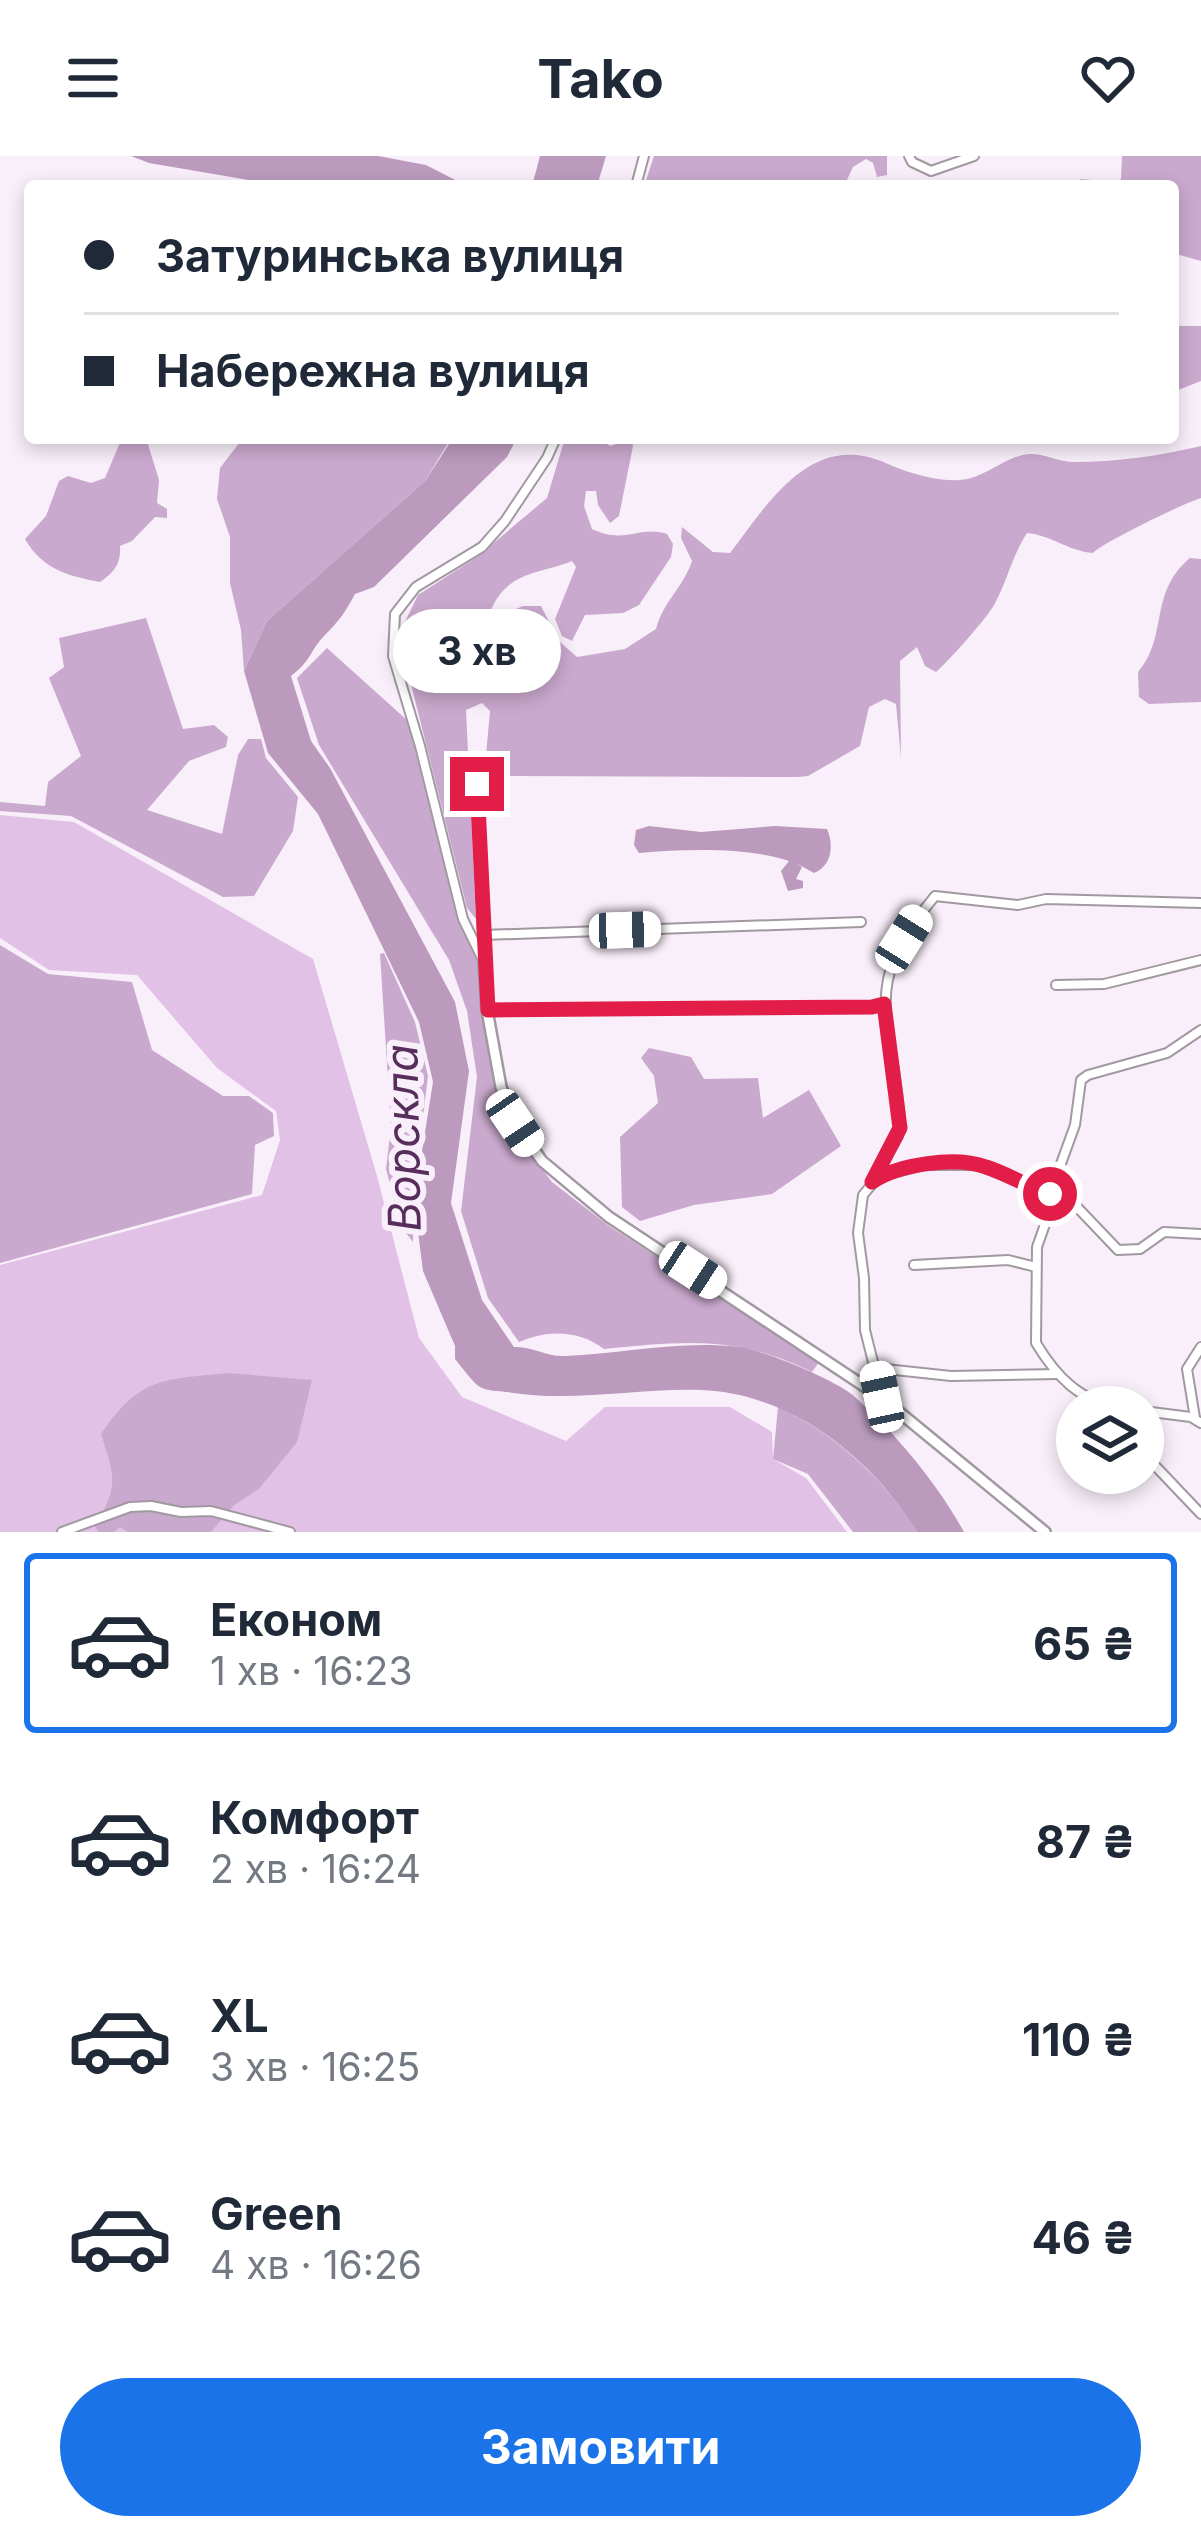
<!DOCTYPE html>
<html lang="uk">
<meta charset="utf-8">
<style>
:root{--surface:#fff;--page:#f6f6f7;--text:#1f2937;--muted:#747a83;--line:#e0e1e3;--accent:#1a73e8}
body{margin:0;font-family:Inter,sans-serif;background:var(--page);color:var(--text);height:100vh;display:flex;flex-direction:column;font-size:45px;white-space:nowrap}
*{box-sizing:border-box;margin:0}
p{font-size:39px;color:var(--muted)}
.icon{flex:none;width:66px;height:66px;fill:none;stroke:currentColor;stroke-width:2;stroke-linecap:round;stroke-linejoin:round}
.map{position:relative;height:1376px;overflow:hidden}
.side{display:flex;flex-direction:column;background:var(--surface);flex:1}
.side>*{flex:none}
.banner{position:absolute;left:24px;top:24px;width:1155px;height:264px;border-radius:12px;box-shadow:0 6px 18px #0003;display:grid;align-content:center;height:264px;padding:0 60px;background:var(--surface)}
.tools{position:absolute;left:1056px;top:1230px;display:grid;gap:24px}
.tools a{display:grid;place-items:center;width:108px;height:108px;border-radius:50%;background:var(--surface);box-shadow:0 6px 18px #0003;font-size:60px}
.end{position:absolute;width:54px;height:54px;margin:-27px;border:15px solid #e11d48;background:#fff;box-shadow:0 0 0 6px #fff}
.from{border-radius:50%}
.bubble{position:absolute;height:84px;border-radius:42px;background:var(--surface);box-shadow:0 6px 18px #0003;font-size:39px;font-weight:700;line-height:84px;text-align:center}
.car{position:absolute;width:36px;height:72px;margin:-36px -18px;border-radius:15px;box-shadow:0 0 9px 3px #0007;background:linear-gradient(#fff 24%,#345 0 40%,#fff 0 76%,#345 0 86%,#fff 0)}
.banner b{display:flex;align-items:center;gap:42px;height:114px;font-size:45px}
.banner b+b{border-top:3px solid var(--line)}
.banner i{width:30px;height:30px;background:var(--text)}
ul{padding:21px 0 0;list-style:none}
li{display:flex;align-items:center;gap:36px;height:180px;margin:0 24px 18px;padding:0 36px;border:6px solid transparent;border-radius:12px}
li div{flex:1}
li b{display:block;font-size:45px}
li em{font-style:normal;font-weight:700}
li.current{border-color:var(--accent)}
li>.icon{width:108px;height:108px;stroke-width:1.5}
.cta{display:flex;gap:24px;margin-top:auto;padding:24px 60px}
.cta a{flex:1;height:138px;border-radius:72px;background:var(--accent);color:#fff;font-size:48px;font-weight:700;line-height:138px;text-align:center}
header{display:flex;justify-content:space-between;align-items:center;height:156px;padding:0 60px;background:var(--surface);font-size:54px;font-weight:700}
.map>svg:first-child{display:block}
.green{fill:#e1c1e5}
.forest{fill:#caa9ce}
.water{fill:#bb9abe}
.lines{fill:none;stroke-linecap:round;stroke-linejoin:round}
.minor-casing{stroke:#a198a2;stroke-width:12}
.tertiary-casing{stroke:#a198a2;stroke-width:14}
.minor{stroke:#fff;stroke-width:8}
.tertiary{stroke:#fff;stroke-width:9}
.route{stroke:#e11d48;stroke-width:15}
.labels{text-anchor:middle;stroke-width:12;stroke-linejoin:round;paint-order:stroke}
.water-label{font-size:45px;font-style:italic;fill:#572d5c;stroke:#f9effa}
</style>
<header><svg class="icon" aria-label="menu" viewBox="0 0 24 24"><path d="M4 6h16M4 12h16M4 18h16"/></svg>Tako<svg class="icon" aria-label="heart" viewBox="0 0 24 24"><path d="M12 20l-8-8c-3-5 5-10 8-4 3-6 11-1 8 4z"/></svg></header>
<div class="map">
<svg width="1201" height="1376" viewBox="0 0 1201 1376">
<rect width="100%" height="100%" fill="#f9effa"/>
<polygon class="green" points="0,659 74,666 313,803 377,1020 419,1182 462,1241 566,1285 605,1251 730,1251 772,1276 773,1303 806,1322 847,1376 0,1376 0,1109 262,1039 280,984 276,955 217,912 137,819 49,814 0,782"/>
<g class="forest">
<polygon points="654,0 887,0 887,19 877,21 873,7 866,3 853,11 844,30 644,30"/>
<polygon points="1122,0 1201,0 1201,105 1173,97 1173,30 1070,30 1081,23 1117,26 1121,23"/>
<polygon points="1173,170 1201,170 1201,225 1173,236"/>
<path d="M122,282H146L159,324L157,347L167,353V362L155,361L132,385L120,390C121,408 115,415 100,426C68,420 42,413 25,383L46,360L59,325L68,320L91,327L105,322Z"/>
<polygon points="243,282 451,282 425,325 267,465 244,515 241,474 230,427 230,381 217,343 220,312"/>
<path d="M565,282H600L610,290L631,283L633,290L619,360L610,367L598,349L596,335H586L584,350L592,373C626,389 638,369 667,378L673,388L671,401L639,449L623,457L585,459L572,485L562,480L555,463L576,411L572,405C543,417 514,415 496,444C484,465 482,477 489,501L498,507L509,456L523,450H541L559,485L577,501L625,493L656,473C664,444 683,432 692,405L681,382L682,371L713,396L730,397C767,349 809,277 881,305C904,315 933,326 960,324C984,323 1005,300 1029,298C1044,297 1058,306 1074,306C1117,306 1159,300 1201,290V342C1184,347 1102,387 1093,397C1068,395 1051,379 1027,377C1012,400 1007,426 994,449C987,462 947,507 936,516L925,510L917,491L900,505L901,602L896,548L885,543L869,551L860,590L808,620L798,621L491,620L479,609L486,599L490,555L482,547L466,554L476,763L467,752L403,496V470L418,439L477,401L547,342Z"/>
<path d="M1190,402L1201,403V546L1149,548L1139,541L1138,516C1169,480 1148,437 1190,402Z"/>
<polygon points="146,462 183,573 214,569 228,581 226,591 189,605 147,654 222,678 238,599 248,583 261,583 266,602 298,641 293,675 254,740 223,741 71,660 0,655 0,646 45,650 48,626 81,600 49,522 64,511 59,482"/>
<path d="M327,492L408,565L458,766L480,811L487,876L499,939L513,975L552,1026L609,1070L819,1206L812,1216C736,1179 685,1185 604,1193C578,1173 546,1174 519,1186L488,1142L461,1055L477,921L467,855L449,804L319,589L297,522Z"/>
<polygon points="0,789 48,818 132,826 152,894 223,940 249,940 273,957 274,980 255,989 252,1038 0,1107"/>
<polygon points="384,797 415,866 428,920 414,1035 413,1086 402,1072 386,1013 391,971 380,798"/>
<polygon points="649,892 691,901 704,923 758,922 763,962 809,934 841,990 772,1038 694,1049 640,1065 622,1051 620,981 658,947 654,920 641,902"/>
<path d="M228,1217L312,1224L297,1286L259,1333L234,1349L211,1376H128L120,1371L114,1376H98L95,1370C119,1330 115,1321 101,1278C141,1220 162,1224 228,1217Z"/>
<path d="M778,1251C834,1277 885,1323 917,1376H853L808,1318L773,1303Z"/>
</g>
<g class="water">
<polygon points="131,0 378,0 426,9 467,30 283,30 149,7"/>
<polygon points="540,0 606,0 597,30 532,30"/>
<path d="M453,282H517L507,301L374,431L355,438C345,457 338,466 324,480C309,496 312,504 291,520L311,585L330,612L455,846L469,915L451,1047L482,1144L514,1191C533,1190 546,1201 565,1200C623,1198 680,1184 738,1191C762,1193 838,1225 855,1241C897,1279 937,1327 964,1376H917C872,1302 791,1237 701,1234C635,1232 573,1247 507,1236C499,1235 486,1235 480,1231C471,1225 462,1211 455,1203V1190L423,1115L414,1045L433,926L419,866L318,658L268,597L244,515L267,465L425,325Z"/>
<path d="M649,670L701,676L775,670L827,673C834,689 832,710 814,717L796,707L802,711L796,723L803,725V732L788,735L781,715L789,705C746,691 686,693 639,697L634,689L636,674Z"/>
</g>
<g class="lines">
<defs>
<g id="minor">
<polyline points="909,0 912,6 931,15 974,0"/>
<polyline points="636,30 644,0"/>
<polyline points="477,628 484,805"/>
<polyline points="483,779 861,766"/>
<polyline points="484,806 463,763 420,590 393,500 395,458 416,431 482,391 505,365 547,302 556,282"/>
<polyline points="1056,829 1104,828 1201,804"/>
<polyline points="487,854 873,851 884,848"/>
<path d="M873,1024L898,980L900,964C892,859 858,832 935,740L1018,749L1046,743L1201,747"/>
<polyline points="1050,1038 1075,969 1081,924 1088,919 1167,897 1201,874"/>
<path d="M1055,1040L1037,1091L1036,1187C1056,1220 1079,1245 1119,1251"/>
<polyline points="914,1109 1008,1104 1036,1111"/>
<polyline points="876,1212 951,1220 1058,1218"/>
<polyline points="882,1242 865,1174 864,1122 858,1077 863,1039 878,1021 924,1009 982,1009 1076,1050 1118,1094 1140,1093 1164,1076 1201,1078"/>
<polyline points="1143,1255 1191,1261 1201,1267"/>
<polyline points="1195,1262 1187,1213 1201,1191"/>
<polyline points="1143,1297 1201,1358"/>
<polyline points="62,1376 130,1351 151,1350 181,1356 211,1355 290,1376"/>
</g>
<polyline id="tertiary" points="484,806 487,854 501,931 515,967 542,1005 609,1061 882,1242 1045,1376"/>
</defs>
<use href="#minor" class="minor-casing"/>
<use href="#tertiary" class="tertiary-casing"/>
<use href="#minor" class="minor"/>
<use href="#tertiary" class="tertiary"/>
</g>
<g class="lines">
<path class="route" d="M477,628L488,854L872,851L884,848L900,972L872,1026C899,1008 955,1000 986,1011C1008,1018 1028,1031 1050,1038"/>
</g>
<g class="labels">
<g class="water-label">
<text transform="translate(403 982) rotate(-91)" y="16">Ворскла</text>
</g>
</g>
</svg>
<div class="tools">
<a><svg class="icon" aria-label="layers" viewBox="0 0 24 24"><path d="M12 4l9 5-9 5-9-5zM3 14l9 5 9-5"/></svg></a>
</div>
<i class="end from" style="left:1050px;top:1038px"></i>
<i class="end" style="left:477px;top:628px"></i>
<div class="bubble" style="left:393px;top:453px;width:168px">3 хв</div>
<i class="car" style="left:625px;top:774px;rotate:88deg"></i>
<i class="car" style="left:904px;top:783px;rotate:32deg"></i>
<i class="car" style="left:515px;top:967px;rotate:146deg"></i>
<i class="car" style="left:693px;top:1114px;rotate:123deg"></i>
<i class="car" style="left:882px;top:1241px;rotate:348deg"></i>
<div class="banner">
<b><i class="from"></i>Затуринська вулиця</b>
<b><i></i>Набережна вулиця</b>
</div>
</div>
<section class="side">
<ul>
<li class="current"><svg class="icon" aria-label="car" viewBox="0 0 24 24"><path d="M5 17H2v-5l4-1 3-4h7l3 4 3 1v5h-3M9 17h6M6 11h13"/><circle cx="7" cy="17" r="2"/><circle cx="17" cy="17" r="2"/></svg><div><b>Економ</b><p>1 хв · 16:23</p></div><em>65 ₴</em></li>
<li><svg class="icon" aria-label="car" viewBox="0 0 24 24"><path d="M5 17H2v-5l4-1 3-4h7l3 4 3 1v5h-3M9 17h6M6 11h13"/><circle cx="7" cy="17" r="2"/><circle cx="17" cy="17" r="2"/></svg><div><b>Комфорт</b><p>2 хв · 16:24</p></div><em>87 ₴</em></li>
<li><svg class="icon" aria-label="car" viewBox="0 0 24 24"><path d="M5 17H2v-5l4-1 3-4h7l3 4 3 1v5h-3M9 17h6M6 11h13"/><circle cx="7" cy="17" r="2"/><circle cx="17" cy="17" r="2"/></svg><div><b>XL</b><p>3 хв · 16:25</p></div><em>110 ₴</em></li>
<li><svg class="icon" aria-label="car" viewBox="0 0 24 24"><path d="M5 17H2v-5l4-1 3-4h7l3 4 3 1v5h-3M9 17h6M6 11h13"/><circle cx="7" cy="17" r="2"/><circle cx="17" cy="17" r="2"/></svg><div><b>Green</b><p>4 хв · 16:26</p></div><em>46 ₴</em></li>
</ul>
<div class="cta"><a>Замовити</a></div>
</section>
